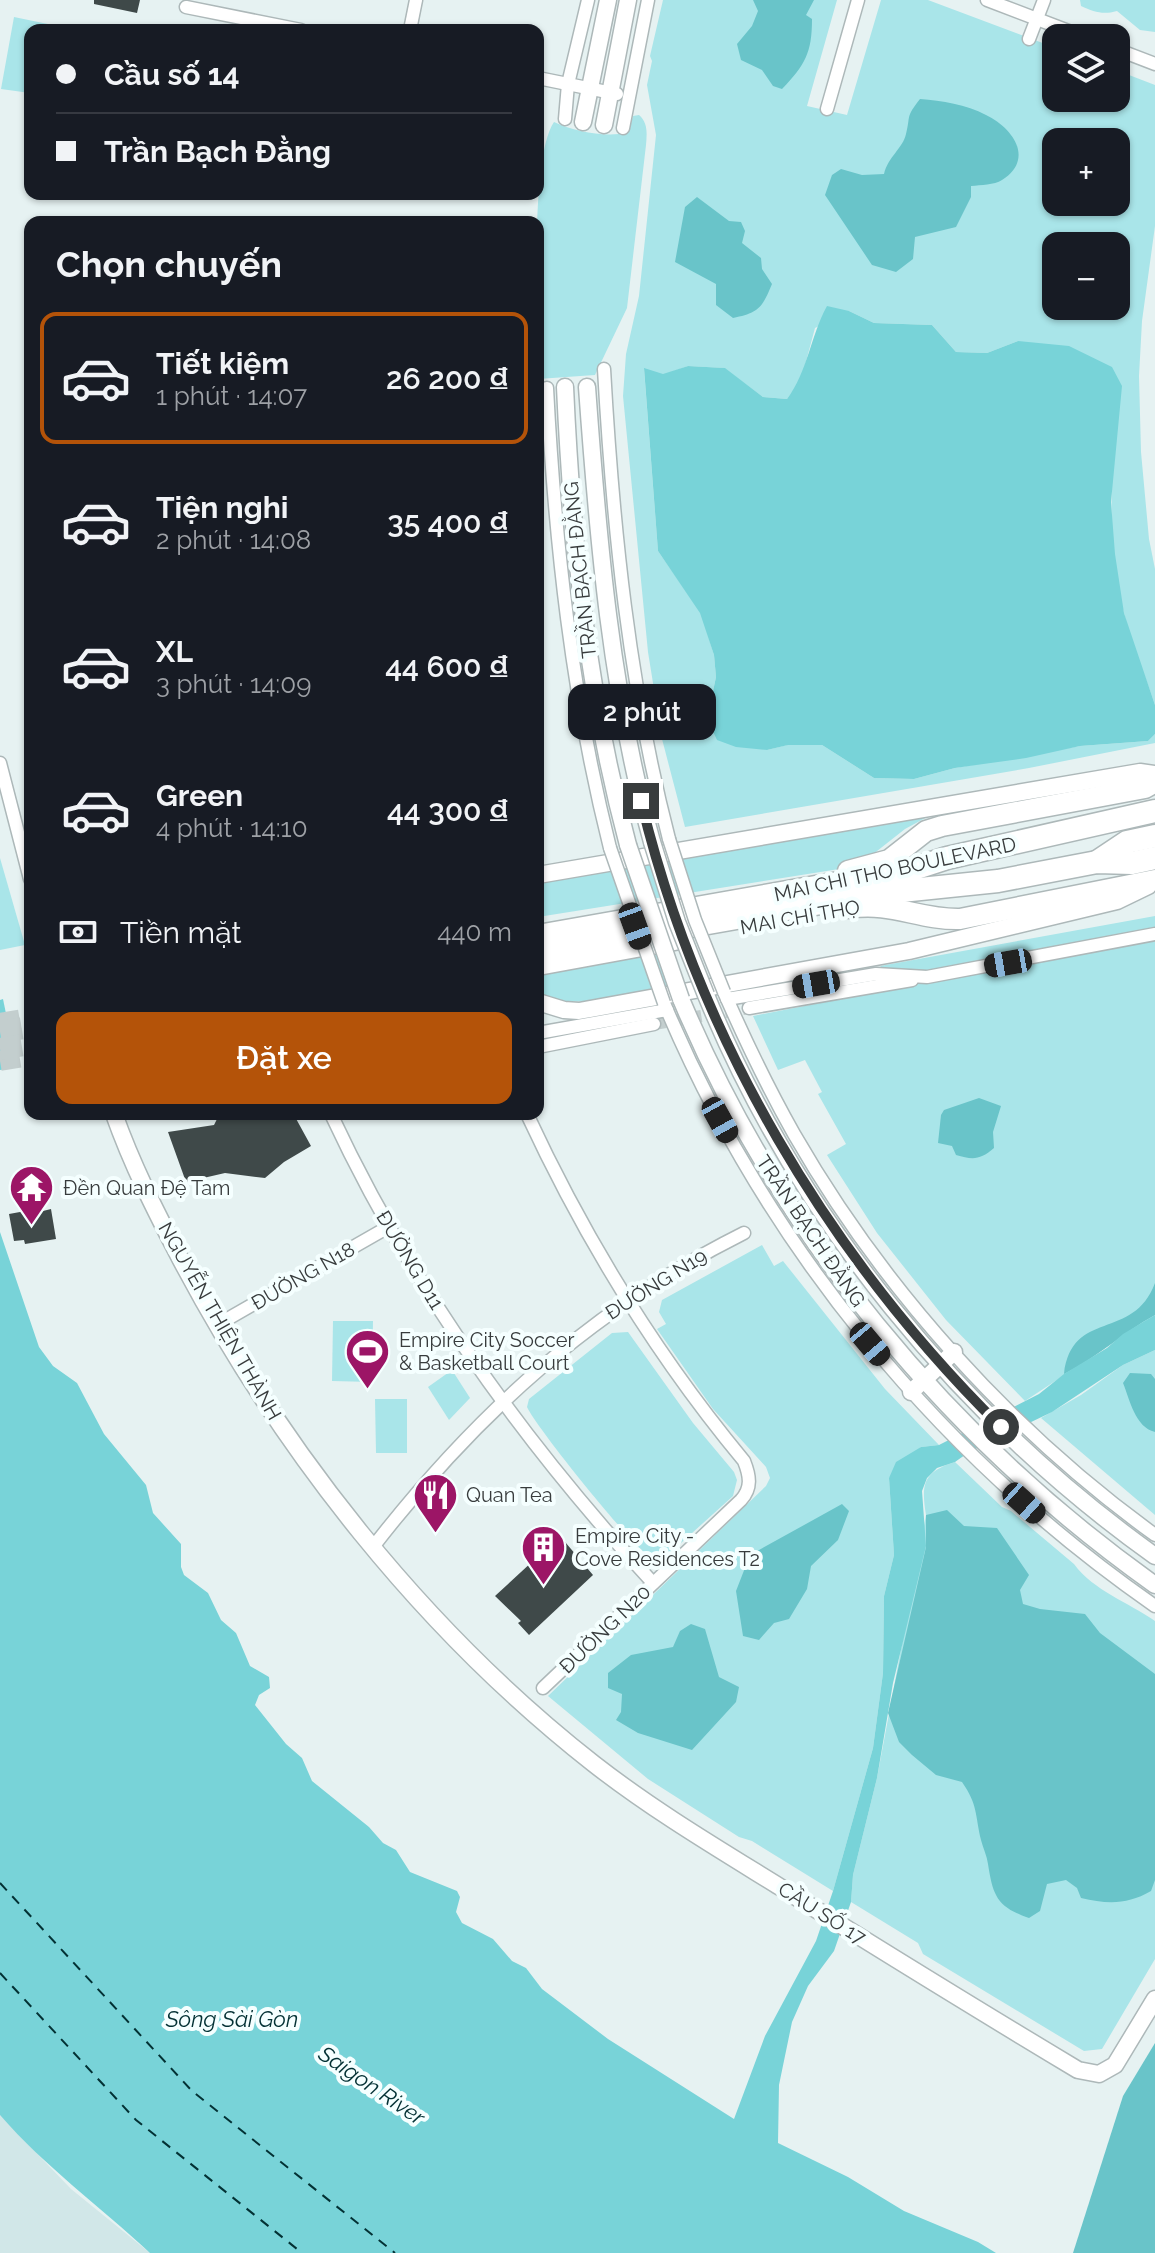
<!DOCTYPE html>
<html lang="vi">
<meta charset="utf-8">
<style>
:root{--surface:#171b24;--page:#242831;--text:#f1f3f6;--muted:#9ea1a6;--line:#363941;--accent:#b45309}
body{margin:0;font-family:Raleway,sans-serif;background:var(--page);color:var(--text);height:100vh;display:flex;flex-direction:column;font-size:30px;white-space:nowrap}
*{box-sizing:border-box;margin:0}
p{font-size:26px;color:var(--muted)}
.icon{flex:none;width:44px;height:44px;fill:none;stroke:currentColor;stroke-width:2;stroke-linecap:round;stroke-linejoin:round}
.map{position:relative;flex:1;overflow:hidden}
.sheet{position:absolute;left:24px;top:216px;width:520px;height:904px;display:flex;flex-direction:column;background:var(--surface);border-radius:16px;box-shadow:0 2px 6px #0004}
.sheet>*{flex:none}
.banner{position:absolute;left:24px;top:24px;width:520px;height:176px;border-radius:16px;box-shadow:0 2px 6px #0004;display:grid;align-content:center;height:176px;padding:0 32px;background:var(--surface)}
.tools{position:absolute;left:1042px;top:24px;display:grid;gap:16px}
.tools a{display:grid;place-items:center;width:88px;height:88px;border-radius:16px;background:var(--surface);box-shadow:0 2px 6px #0004;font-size:40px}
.end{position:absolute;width:36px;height:36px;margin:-18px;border:10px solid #383c3d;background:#fff;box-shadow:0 0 0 4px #fff}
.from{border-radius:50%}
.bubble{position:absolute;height:56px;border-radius:16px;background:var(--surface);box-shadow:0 2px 6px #0004;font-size:26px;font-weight:600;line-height:56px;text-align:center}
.car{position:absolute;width:24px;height:48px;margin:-24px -12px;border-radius:10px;box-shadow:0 0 6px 2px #0007;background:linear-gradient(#222 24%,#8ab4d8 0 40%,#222 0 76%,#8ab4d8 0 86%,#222 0)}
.banner b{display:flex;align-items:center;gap:28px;height:76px;font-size:30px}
.banner b+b{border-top:2px solid var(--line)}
.banner i{width:20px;height:20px;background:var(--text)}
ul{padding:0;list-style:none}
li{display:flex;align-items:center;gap:24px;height:132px;margin:0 16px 12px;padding:0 16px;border:4px solid transparent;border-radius:16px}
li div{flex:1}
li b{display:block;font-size:30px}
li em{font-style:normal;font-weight:600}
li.on{border-color:var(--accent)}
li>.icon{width:72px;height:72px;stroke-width:1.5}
h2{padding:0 32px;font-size:36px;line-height:96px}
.pay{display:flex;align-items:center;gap:20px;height:88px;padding:0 32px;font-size:30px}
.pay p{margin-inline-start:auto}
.primary-button{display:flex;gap:16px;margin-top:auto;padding:16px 32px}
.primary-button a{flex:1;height:92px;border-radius:16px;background:var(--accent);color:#fff;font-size:32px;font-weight:600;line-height:92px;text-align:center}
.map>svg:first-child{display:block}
.built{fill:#d1e7e8}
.green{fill:#a9e5e9;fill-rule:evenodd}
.forest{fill:#69c4c9}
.water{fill:#78d3d8}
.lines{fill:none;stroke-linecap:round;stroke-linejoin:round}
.ferry{stroke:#033134;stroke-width:2;stroke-dasharray:10 8;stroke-linecap:butt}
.building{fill:#3f4949}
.minor-tunnel{stroke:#c3cece;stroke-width:12;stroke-dasharray:12 6;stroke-linecap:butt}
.primary-tunnel{stroke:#c3cece;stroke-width:20;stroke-dasharray:20 10;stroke-linecap:butt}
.trunk-tunnel{stroke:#c3cece;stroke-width:22;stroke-dasharray:22 11;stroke-linecap:butt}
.minor-casing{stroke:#adb8b9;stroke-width:15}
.tertiary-casing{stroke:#adb8b9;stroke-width:19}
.primary-casing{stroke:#adb8b9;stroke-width:23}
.trunk-casing{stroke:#adb8b9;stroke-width:25}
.minor{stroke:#fff;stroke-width:12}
.tertiary{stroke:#fff;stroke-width:16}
.primary{stroke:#fff;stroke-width:20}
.trunk{stroke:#fff;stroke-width:22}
.minor-bridge-casing{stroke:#adb8b9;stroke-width:15;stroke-linecap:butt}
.tertiary-bridge-casing{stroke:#adb8b9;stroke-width:19;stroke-linecap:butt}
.minor-bridge{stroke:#fff;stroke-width:12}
.tertiary-bridge{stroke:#fff;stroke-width:16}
.route{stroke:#383c3d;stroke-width:10}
.labels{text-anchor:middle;stroke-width:8;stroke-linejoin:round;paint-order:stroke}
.street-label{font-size:20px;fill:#383c3d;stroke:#f5ffff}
.poi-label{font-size:20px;fill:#383c3d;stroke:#f5ffff;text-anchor:start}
.water-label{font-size:22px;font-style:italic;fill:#033134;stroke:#f5ffff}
</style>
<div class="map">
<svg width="1155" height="2253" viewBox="0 0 1155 2253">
<rect width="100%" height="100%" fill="#e6f2f2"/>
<polygon class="built" points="0,2115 71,2189 150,2253 0,2253"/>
<g class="green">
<path d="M663,0H837L807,106L847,115L881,0H928L1056,48V98H1116V70L1155,85V226L1142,321L1139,376L1141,452L1149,539L1155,569V705C1145,675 1133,647 1125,617C1107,552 1110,480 1117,414L1018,341L987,353L956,352L932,325L874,323L849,311L815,328L801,380L787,399L763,397L724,368L688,366L663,375L644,369L658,551L701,613L714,655L716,677L709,710L710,725L767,750L787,745H822L874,778L914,779L955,768L1080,746L1148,741L1155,734V743L1029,768L685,827L662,739L648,652L623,396L626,354L639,296L656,135L647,85L652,61L650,56ZM1056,142H1116V202H1056ZM1056,246H1116V306H1056Z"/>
<path d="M1080,0H1155V32L1140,30L1117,11C1103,15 1094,12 1081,6Z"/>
<polygon points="14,17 72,29 30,30 30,93 1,89"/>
<path d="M639,115C648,123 647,133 646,145L627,308L595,375L538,379C538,327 529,158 554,122C576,132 603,137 628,133L633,116Z"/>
<polygon points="929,816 905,829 858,866 538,917 538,881"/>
<polygon points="0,858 25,945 0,950"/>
<polygon points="1155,916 1155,931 927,973 886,971 880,966"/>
<polygon points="1155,938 1155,1315 1025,1401 946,1320 877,1233 827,1155 846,1144 818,1094 822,1092 805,1060 778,1070 753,1016"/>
<path d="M663,947L671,986C623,996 587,1008 538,997V968Z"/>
<polygon points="762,1245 774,1266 783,1261 885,1389 939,1445 921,1447 889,1478 894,1555 884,1596 883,1673 873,1748 833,1891 752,1841 739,1837 648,1779 548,1696 766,1486 770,1478 766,1467 713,1409 657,1329 666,1324 659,1312 662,1300"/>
<polygon points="333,1321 373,1321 372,1382 332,1381"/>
<path d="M628,1332L693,1423L734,1472L737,1480L733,1496L671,1552C664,1556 656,1560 648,1555C631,1545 536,1427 527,1407L529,1399L612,1333Z"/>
<polygon points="1155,1350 1155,1515 1041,1418 1081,1395 1123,1365"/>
<polygon points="452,1370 470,1398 449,1420 428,1387"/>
<polygon points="407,1399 407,1453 376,1453 375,1399"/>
<path d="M955,1462L1002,1507L1011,1511L1074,1564C1094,1591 1128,1602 1155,1621V1959L1102,2049L1084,2051L923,1954L918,1943L851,1902L853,1875L877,1778L926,1515C921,1484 923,1472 955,1462Z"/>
</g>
<g class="forest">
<path d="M753,0H814L806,15L812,19C812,53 805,65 782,89L773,86L762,70L741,60L737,44L752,26L758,11Z"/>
<path d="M920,99C942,101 966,104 986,115C1013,128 1035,159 1002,180C994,185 981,185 971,186V197L956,227L915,237L913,259L896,272L872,265L825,195L832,175L841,169L862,175L884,174C888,157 903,148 906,134C911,115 905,118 920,99Z"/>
<path d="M697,197L729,221L741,222L745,231L742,243L761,258L762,269L772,284C762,308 759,313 733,318L716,305V284L675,262L685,207Z"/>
<path d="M979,1098L1001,1106L993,1132L994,1148C980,1160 973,1160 956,1155L952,1146L938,1143L941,1115L944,1110Z"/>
<path d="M1155,1283V1315C1123,1332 1097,1358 1064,1374C1072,1308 1133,1342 1155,1283Z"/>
<path d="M1130,1373L1151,1374L1155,1379V1432C1135,1427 1130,1400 1123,1383Z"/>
<polygon points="842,1504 849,1511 838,1540 811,1566 807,1589 789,1619 774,1623 759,1640 743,1636 736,1591 750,1555"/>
<path d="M947,1510L964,1526L997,1528L1029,1575L1020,1590L1023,1604L1040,1609L1085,1614L1100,1633L1155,1674V1880L1151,1891C1127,1905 1107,1904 1081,1898L1077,1888L1066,1880L1047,1884L1040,1911L1029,1918C997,1907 993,1896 988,1864C987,1856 983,1848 981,1840C975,1815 978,1805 962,1782L936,1775L912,1755L899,1742L888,1713L926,1547V1515Z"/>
<polygon points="691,1624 705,1629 719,1677 739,1687 736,1702 692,1750 638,1733 616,1720 621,1712 622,1694 608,1688 608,1673 631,1655 673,1647 680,1631"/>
<polygon points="1155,2043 1155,2253 1073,2253 1123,2096"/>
</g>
<g class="water">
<path d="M827,306L849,311L874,323L932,325L956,352L987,353L1018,341L1069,346L1112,367L1122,386L1111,502L1115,554L1124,613L1155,705V734L1148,741L1080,746L1026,758L955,768L914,779L874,778L822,745H788L767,750L736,747L717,740L710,725L709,710L716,677L714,655L700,613L658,551L644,368L663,374L688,366L725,368L763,397L787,399C808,371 810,337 827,306Z"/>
<polygon points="3,999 17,1067 0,1070 0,1000"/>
<path d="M0,1232L39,1347L53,1366L77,1383L104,1434L146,1485L153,1513L181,1544V1567L184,1575L208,1593L221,1620L236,1633L250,1666L269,1677L270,1688L259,1695L255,1705L286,1744L302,1758L312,1781L369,1827L383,1843L396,1850L410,1872L457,1891L460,1897L456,1912L462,1923L493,1939L512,1961L526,1968L542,1989L608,2039L734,2119L765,2036L816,1941L833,1891L873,1748L883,1673L884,1596L894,1555L889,1478L896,1462L921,1447L939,1445L1039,1394L1064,1374L1107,1348L1123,1334L1155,1315V1350L1123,1365L1052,1412L969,1452L955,1462L937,1468L927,1478L922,1491L926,1546L893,1683L877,1778L853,1875L851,1902L834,1951L808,1986L792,2022L779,2085L778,2143L848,2177L904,2211L978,2242L996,2253H150C100,2206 45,2167 0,2115Z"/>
</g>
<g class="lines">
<g class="ferry">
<polyline points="0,1883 192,2091 395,2253"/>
<polyline points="0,1973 136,2120 302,2253"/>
</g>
</g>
<g class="building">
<polygon points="94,0 140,0 137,13 94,4"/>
<polygon points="294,1115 311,1146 284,1162 265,1178 225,1173 186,1182 168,1132 214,1125 217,1119 246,1117 245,1120"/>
<polygon points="42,1208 43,1211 51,1209 56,1239 25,1244 24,1240 14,1241 9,1214"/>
<polygon points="560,1536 593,1575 529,1635 518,1623 521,1621 495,1596"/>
</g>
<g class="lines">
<polyline class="minor-tunnel" points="654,1024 749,1008"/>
<g class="primary-tunnel">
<polyline points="0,1023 30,1018"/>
<polyline points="0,1061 30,1056"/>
</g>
<g class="trunk-tunnel">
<polyline points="0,1032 30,1027"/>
<polyline points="0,1049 30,1044"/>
</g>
<defs>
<g id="minor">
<polyline points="987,0 1087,38"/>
<polyline points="186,7 301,30"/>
<polyline points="410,30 416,0"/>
<polyline points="1029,39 1044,0"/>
<polyline points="1116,49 1155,64"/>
<polyline points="538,78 617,94"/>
<polyline points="827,109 858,0"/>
<polyline points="565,119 568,84 588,0"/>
<polyline points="623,128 648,0"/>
<path d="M604,369C613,528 629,685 669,839"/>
<path d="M547,388C555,543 572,697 610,848"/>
<polyline points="0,763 30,879"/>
<path d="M724,992C745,1040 768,1088 794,1134C883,1289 1010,1430 1155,1535"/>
<polyline points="727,999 876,974 927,977 1155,934"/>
<path d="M664,1003C766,1246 939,1456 1155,1606"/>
<polyline points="749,1008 912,980"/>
<polyline points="538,1033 667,1010"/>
<polyline points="538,1047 654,1024"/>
<path d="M331,1114C412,1288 524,1443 653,1583"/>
<path d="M527,1114C585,1239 656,1355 744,1461C750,1476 752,1488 741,1500L543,1688"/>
<polyline points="217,1325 390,1226"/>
<path d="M373,1547C476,1414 592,1309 744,1233"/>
</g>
<g id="tertiary">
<polyline points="583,122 608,0"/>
<polyline points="604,125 628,0"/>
<path d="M565,387C572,542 588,696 628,845"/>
<path d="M587,387C598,540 611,694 652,842"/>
<polyline points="538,875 1140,772 1155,774"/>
<path d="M706,995C797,1218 960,1417 1155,1556"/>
<path d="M681,999C780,1235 947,1437 1155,1585"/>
<polyline points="538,1002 564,1010 579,1011 909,951 1117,901 1148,886"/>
<path d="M114,1114C132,1165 156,1212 181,1260C282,1451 423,1630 594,1764C653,1810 717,1848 780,1887C879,1949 978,2010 1078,2070L1099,2074L1115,2065L1155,1999"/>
<polyline points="911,1392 954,1352"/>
</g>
<g id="primary">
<polyline points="848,871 889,860 926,831 942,826 1145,788 1155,782"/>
<path d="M849,908C891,901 919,920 960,919L1155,880"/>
<polyline points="538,965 680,939"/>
</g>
<g id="trunk">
<polyline points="1097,862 1127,842 1155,836"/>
<polyline points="538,936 907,871 947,858 1155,811"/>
<polyline points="538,953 872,894 998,881 1097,862 1132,863 1155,858"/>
</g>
</defs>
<use href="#minor" class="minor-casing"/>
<use href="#tertiary" class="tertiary-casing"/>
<use href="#primary" class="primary-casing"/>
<use href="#trunk" class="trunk-casing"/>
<use href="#minor" class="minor"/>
<use href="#tertiary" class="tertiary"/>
<use href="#primary" class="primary"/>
<use href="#trunk" class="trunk"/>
<defs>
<g id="minor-bridge">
<polyline points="669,839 695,920 724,992"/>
<polyline points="610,848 664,1003"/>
</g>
<g id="tertiary-bridge">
<polyline points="652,842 677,922 706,995"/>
<polyline points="628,845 681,999"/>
</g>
</defs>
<use href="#minor-bridge" class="minor-bridge-casing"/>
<use href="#tertiary-bridge" class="tertiary-bridge-casing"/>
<use href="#minor-bridge" class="minor-bridge"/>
<use href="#tertiary-bridge" class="tertiary-bridge"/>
</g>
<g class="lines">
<path class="route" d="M641,801C698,1038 829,1257 1001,1427"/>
</g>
<defs>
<symbol id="temple-pin" viewBox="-11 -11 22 30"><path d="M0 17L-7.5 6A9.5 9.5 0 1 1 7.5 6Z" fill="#9c1566" stroke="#f5ffff"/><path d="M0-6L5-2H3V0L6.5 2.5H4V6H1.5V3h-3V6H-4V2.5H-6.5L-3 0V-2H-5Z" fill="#fff"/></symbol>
<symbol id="stadium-pin" viewBox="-11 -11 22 30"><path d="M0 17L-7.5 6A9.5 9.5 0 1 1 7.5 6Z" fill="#9c1566" stroke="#f5ffff"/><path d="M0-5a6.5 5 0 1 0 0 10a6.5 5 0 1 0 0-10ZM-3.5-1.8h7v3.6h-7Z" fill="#fff"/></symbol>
<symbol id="restaurant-pin" viewBox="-11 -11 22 30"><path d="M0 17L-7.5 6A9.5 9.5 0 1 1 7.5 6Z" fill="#9c1566" stroke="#f5ffff"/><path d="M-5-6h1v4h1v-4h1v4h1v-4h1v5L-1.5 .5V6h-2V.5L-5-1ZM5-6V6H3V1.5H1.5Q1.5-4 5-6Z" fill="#fff"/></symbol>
<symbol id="building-pin" viewBox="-11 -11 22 30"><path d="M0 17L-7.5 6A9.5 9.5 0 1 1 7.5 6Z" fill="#9c1566" stroke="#f5ffff"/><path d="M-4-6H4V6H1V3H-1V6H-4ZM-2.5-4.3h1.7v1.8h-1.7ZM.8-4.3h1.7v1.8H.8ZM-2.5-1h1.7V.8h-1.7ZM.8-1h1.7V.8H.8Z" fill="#fff"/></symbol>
</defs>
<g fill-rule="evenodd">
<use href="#temple-pin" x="6" y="1162" width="51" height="69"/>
<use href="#stadium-pin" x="342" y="1326" width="51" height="69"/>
<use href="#restaurant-pin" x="410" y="1470" width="51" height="69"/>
<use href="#building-pin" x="518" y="1522" width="51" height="69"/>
</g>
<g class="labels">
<g class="street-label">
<text transform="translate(580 570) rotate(-96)" y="7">TRẦN BẠCH ĐẰNG</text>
<text transform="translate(895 869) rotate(-12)" y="7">MAI CHI THO BOULEVARD</text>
<text transform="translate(800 917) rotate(-10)" y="7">MAI CHÍ THỌ</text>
<text transform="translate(811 1231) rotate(56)" y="7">TRẦN BẠCH ĐẰNG</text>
<text transform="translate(410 1260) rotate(59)" y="7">ĐƯỜNG D11</text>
<text transform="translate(303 1276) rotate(-30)" y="7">ĐƯỜNG N18</text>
<text transform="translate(656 1284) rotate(-32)" y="7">ĐƯỜNG N19</text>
<text transform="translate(220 1321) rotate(60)" y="7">NGUYỄN THIỆN THÀNH</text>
<text transform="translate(605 1629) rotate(-44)" y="7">ĐƯỜNG N20</text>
<text transform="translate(822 1913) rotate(32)" y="7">CẦU SỐ 17</text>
</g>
<g class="poi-label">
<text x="63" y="1195">Đền Quan Đệ Tam</text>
<text x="399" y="1347">Empire City Soccer<tspan x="399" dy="23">&amp; Basketball Court</tspan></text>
<text x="466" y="1502">Quan Tea</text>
<text x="575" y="1543">Empire City -<tspan x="575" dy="23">Cove Residences T2</tspan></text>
</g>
<g class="water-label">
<text x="232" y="2027">Sông Sài Gòn</text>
<text transform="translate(372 2085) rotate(34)" y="8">Saigon River</text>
</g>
</g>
</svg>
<div class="tools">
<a><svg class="icon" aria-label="layers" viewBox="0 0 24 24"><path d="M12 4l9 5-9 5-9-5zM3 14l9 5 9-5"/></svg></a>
<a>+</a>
<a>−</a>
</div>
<i class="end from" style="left:1001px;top:1427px"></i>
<i class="end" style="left:641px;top:801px"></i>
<div class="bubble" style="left:568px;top:684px;width:148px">2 phút</div>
<i class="car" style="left:635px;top:926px;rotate:160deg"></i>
<i class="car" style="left:1008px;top:963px;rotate:260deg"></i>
<i class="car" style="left:816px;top:984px;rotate:260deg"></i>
<i class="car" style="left:720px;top:1120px;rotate:151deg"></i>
<i class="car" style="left:870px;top:1344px;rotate:140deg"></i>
<i class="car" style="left:1024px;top:1503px;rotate:132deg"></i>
<div class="banner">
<b><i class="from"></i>Cầu số 14</b>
<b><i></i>Trần Bạch Đằng</b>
</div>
<section class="sheet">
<h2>Chọn chuyến</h2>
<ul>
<li class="on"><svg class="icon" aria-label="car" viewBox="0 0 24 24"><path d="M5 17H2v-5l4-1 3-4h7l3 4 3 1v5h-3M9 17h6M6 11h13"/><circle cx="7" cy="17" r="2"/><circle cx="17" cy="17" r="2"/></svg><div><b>Tiết kiệm</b><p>1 phút · 14:07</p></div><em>26 200 ₫</em></li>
<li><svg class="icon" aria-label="car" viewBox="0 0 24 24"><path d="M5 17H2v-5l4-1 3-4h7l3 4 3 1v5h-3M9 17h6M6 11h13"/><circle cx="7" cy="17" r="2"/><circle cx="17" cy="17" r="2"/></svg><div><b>Tiện nghi</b><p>2 phút · 14:08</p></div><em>35 400 ₫</em></li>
<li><svg class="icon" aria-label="car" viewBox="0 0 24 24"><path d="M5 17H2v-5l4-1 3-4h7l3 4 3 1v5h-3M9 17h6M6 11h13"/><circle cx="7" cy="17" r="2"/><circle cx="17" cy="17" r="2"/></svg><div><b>XL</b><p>3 phút · 14:09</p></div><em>44 600 ₫</em></li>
<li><svg class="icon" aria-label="car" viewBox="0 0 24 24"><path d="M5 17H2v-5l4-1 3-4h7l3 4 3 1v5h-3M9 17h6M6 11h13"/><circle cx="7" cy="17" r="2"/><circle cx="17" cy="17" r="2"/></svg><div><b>Green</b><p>4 phút · 14:10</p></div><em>44 300 ₫</em></li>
</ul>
<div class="pay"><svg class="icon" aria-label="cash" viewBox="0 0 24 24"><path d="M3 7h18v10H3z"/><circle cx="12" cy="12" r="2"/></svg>Tiền mặt<p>440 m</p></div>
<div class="primary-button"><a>Đặt xe</a></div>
</section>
</div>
